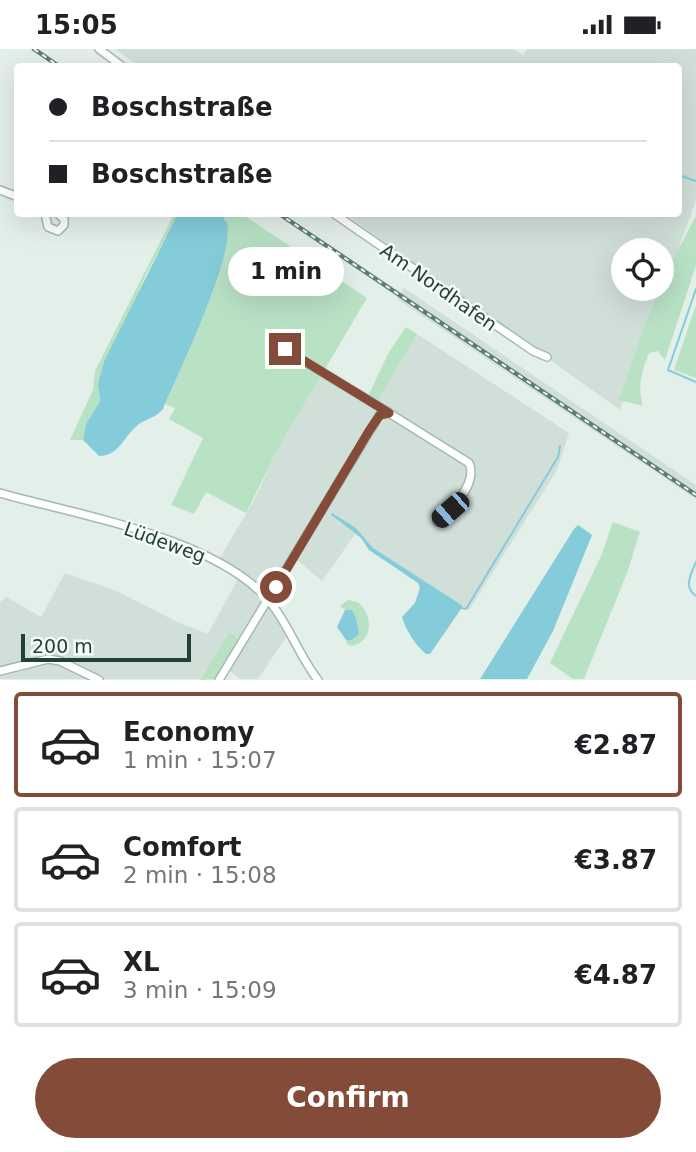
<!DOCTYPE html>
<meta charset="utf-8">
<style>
:root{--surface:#fff;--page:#f6f6f6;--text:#202124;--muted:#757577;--line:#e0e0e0;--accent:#844b38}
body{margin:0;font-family:"DejaVu Sans",sans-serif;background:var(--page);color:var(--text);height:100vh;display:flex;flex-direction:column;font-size:26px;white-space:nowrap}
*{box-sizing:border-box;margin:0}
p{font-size:23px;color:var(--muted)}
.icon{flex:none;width:38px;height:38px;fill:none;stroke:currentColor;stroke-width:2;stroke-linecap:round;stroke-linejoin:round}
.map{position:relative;height:631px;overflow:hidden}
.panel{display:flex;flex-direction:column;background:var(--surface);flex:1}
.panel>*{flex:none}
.banner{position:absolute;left:14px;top:14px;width:668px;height:154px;border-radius:7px;box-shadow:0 7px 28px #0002;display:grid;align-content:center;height:154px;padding:0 35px;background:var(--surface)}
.fabs{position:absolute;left:611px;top:189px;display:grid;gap:14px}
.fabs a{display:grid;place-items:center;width:63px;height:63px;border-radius:50%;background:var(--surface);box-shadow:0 7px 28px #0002;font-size:35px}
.scale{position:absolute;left:21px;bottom:18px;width:170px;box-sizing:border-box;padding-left:7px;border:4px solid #20423a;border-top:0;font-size:19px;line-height:24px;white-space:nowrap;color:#20423a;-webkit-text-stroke:5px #f4faf7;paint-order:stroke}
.end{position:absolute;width:32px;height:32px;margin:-16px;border:9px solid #844b38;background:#fff;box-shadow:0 0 0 4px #fff}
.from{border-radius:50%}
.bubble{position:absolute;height:49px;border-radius:24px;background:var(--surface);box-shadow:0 7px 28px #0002;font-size:23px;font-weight:700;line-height:49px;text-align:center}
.car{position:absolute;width:21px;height:42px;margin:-21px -10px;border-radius:9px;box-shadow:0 0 5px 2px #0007;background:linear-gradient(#222 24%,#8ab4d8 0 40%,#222 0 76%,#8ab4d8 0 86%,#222 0)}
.banner b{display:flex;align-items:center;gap:24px;height:66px;font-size:26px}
.banner b+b{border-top:2px solid var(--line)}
.banner i{width:18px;height:18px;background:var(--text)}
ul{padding:12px 0 0;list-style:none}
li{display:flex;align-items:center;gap:21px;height:105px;margin:0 14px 10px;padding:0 21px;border:4px solid var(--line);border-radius:7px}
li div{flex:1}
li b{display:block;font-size:26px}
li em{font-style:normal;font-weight:700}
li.active{border-color:var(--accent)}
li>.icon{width:63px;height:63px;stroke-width:1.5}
.primary-button{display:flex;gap:14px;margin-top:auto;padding:14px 35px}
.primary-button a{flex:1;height:80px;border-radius:42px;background:var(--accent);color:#fff;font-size:28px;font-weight:700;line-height:80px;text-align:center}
.status{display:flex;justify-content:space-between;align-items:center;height:49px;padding:0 35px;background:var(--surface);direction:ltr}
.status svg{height:19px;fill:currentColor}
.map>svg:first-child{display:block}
.built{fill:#d1dfd9;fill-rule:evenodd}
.green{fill:#b9e2c5}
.water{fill:#85ccda}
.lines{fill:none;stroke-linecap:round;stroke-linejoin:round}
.stream{stroke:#85ccda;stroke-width:2}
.minor-casing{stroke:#a5b8b1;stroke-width:10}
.minor{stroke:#fff;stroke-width:7}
.rail-casing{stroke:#5b7e75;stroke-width:4.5}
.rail{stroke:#f4faf7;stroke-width:2;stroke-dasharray:5;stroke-linecap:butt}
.route{stroke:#844b38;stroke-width:9}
.labels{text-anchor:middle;stroke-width:5;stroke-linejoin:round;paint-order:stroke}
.street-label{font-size:19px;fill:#20423a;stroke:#f4faf7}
</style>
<div class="status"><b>15:05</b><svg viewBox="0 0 49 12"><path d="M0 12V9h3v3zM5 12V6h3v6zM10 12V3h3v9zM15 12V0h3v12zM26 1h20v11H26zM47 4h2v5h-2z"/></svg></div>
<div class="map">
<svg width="696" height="631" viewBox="0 0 696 631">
<rect width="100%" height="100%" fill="#e3efe9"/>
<g class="built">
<path d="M115,0H514L523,6L527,0H696V151L620,361L345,165L679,164V18H140ZM623,201H662V240H623Z"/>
<polygon points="404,239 696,436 696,450 397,250"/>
<polygon points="417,285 569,384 557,421 469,561 421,532 373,499 356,479 331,467 355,485 322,532 297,511 269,556 286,588 258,630 240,630 229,621 246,595 229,584 200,630 0,630 0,553 6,548 41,568 65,524 119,543 177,573 208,585 240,526 218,512 253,453 280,396 324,321 377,353"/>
</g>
<g class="green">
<polygon points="174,165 178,165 146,226 98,335 100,352 86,375 83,391 70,391 93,341 95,322"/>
<polygon points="221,165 242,165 367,249 280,396 246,464 206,443 194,465 171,456 203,389 169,370 175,359 165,355 211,248 227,174"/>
<path d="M696,167V216L665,311L658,302L649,304C642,322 637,338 643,357L619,351L644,278L668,220Z"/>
<polygon points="696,256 696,329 674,321"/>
<polygon points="406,278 417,285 377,353 368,347 389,303"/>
<polygon points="613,473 640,483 627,524 584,630 573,630 550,614 602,505"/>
<path d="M348,551L358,553C373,566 374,592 352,597L347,595L346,591H352V561H345L340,557Z"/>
<polygon points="229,583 240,591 217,630 200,631"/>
</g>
<g class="water">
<path d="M178,164L221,165C222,166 226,173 227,174C235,208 178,324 163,360C154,370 148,369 139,375C124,386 120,407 99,407L83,391L86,375L100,352L98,335L104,313Z"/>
<path d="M332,464L356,479L373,499L463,557L430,605H426C415,596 406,581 402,568L415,554L420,539L418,534L369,501L361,489L331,466Z"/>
<polygon points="578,476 592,486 553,582 527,630 480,630 574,480"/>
<polygon points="345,561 352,561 356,569 359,585 352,591 346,591 337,578"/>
</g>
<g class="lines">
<g class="stream">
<polyline points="679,126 696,132"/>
<polyline points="696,240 668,321 696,333"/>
<path d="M696,513C691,525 683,538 696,547"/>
<polyline points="461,559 466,560 558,408 560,397"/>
</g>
<defs>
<g id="minor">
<polyline points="99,0 123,18"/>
<polyline points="0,141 18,148"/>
<polyline points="45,164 48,178 58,182 64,176 64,170 57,164"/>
<polyline points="333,164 533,302 547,308"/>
<polyline points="284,300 388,363"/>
<path d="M0,444C78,466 217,489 270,553C289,576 299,607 318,631"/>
<polyline points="0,622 48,610 60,612 99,631"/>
<path d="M219,631L380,365L389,364L469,414C478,434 452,460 437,473"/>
</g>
</defs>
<use href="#minor" class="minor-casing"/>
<use href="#minor" class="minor"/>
<defs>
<g id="rail">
<polyline points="34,0 60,18"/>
<polyline points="278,164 696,446"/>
</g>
</defs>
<use href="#rail" class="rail-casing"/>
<use href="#rail" class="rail"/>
</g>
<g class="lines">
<polyline class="route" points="276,538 369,382 380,366 389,364 285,300"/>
</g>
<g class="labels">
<g class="street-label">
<text transform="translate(439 238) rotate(35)" y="7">Am Nordhafen</text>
<text transform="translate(165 493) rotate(20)" y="7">Lüdeweg</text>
</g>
</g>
</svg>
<div class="fabs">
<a><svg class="icon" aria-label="locate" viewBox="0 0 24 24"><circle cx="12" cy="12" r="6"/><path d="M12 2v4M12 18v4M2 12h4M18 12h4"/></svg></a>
</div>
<div class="scale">200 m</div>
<i class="end from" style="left:276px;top:538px"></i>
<i class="end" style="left:285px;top:300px"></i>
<div class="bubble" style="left:228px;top:198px;width:116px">1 min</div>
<i class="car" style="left:450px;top:461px;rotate:229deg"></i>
<div class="banner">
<b><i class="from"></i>Boschstraße</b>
<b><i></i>Boschstraße</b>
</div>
</div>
<section class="panel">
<ul>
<li class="active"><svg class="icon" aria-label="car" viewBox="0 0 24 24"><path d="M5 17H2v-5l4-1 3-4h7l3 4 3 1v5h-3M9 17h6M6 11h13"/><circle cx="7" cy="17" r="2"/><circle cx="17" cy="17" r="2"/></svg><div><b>Economy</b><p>1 min · 15:07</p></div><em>€2.87</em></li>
<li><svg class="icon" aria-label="car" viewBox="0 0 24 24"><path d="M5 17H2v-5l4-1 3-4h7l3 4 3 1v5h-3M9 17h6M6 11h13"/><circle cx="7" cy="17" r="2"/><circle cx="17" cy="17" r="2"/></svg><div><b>Comfort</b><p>2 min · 15:08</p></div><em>€3.87</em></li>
<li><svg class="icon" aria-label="car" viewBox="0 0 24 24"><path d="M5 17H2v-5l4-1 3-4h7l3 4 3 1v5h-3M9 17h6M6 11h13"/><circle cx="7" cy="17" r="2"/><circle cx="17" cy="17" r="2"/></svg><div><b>XL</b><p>3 min · 15:09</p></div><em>€4.87</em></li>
</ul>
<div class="primary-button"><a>Confirm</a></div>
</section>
